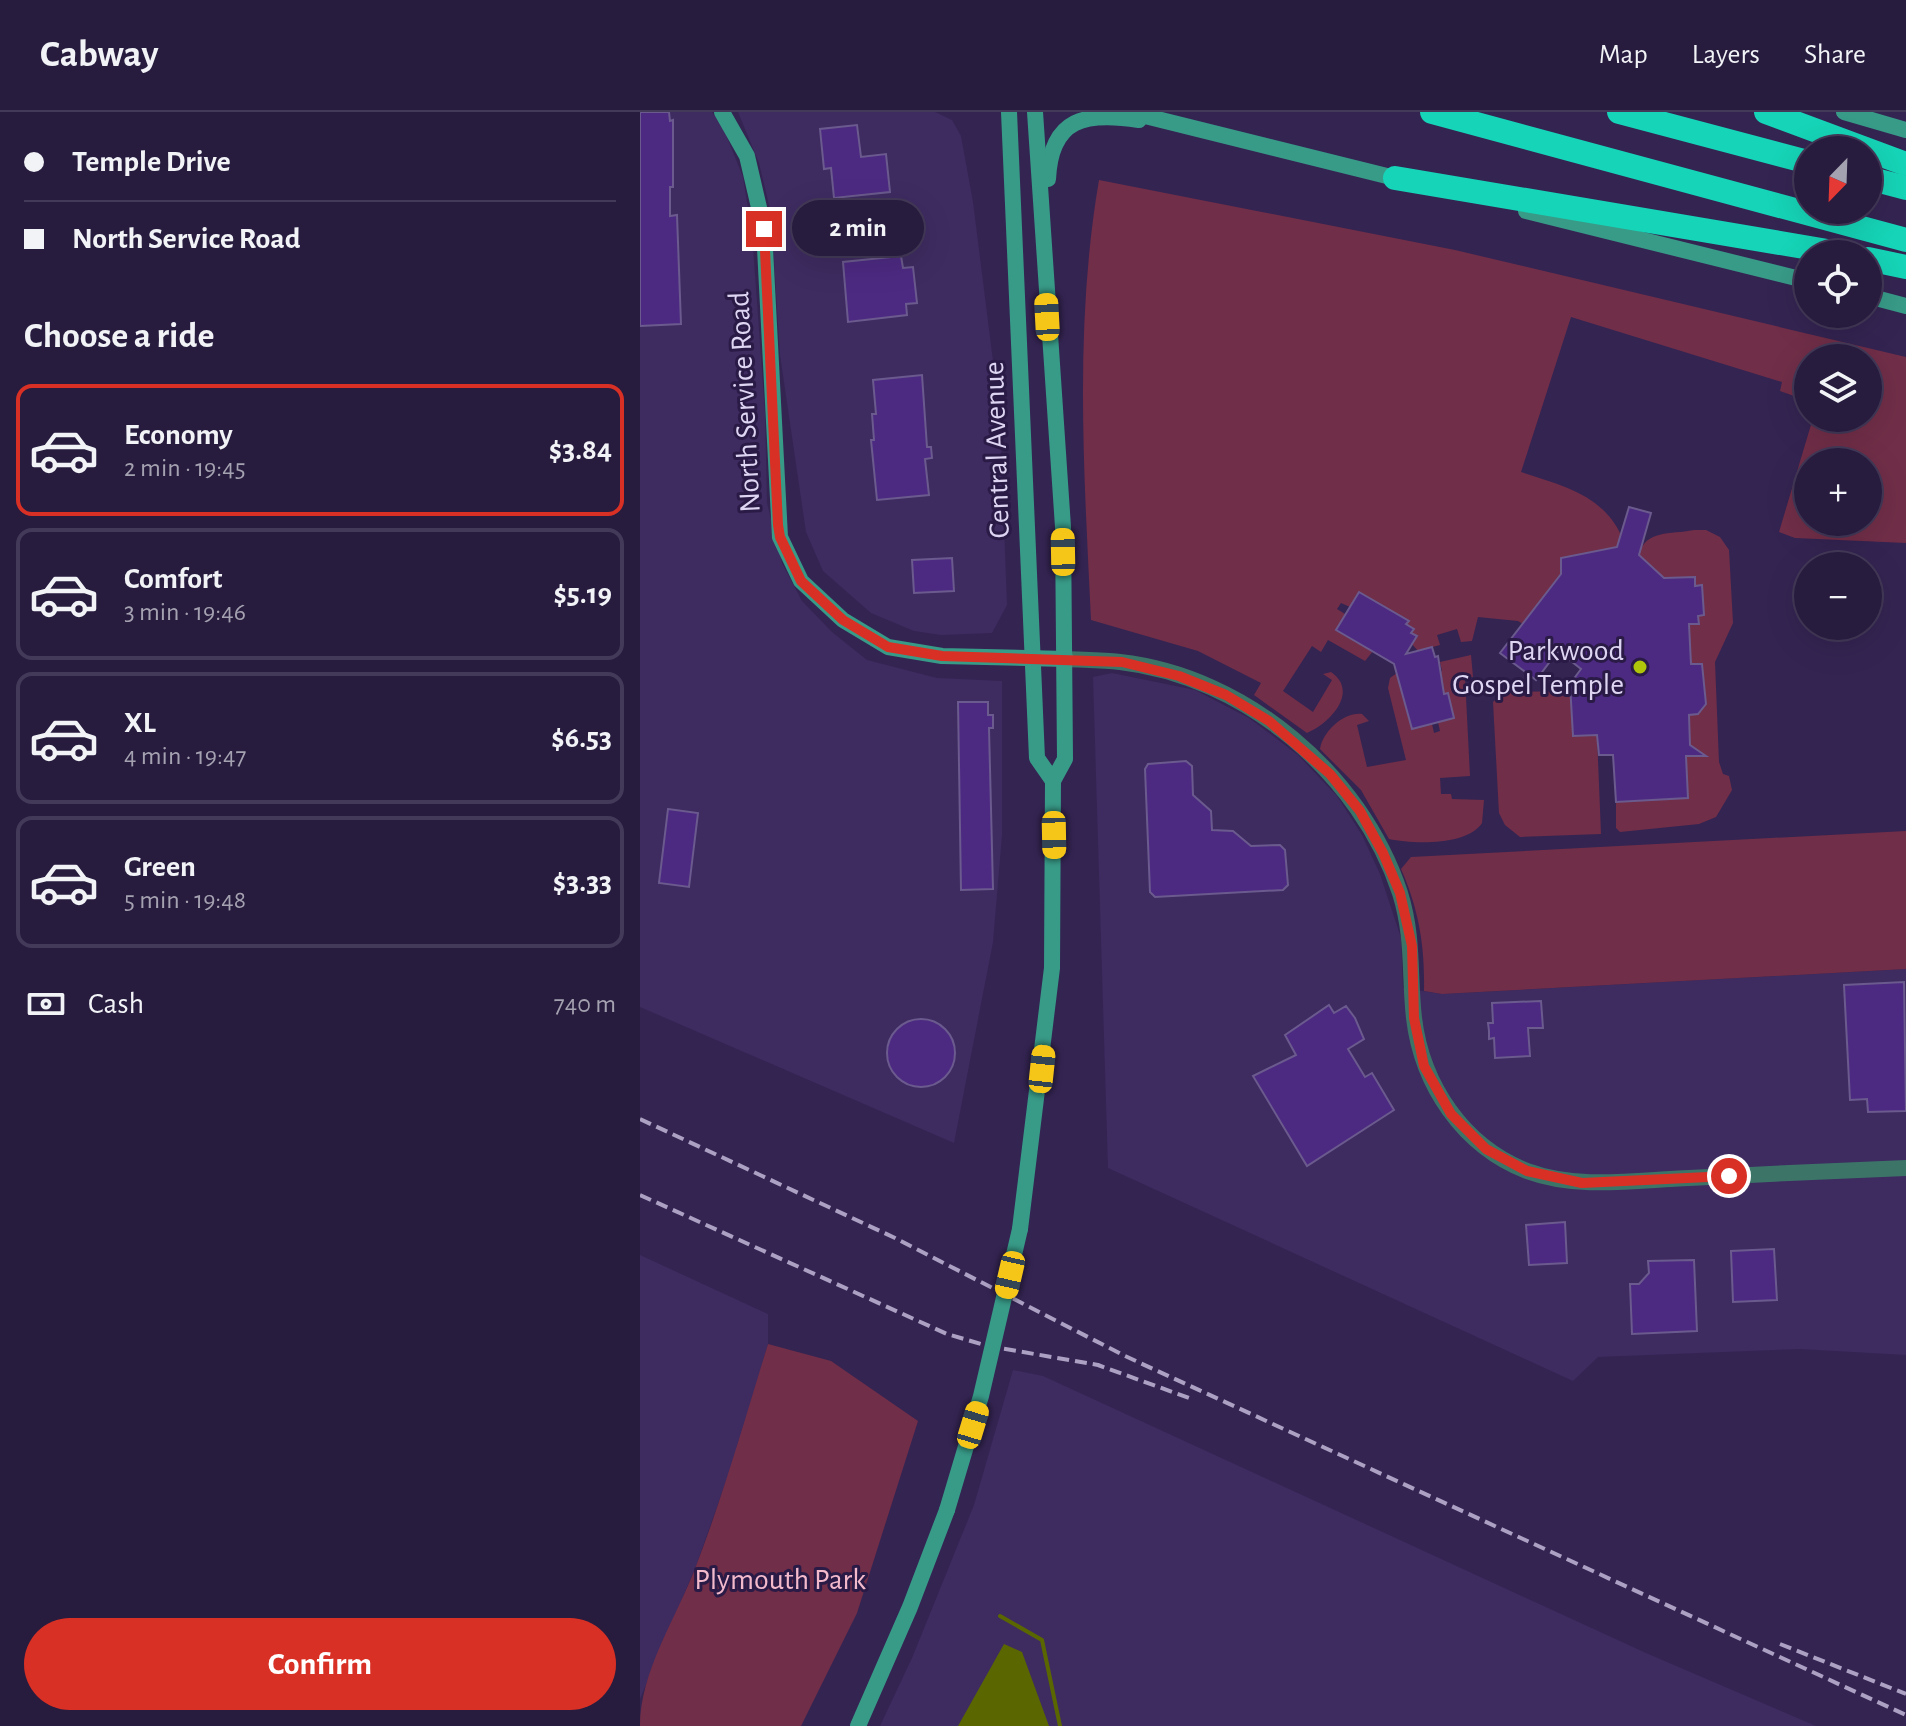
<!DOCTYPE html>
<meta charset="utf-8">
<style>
:root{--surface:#271b3e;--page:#332849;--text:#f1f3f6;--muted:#a4a1b0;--line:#433958;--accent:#d93025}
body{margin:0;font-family:"Alegreya Sans",sans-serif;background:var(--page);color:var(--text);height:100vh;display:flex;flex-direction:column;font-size:30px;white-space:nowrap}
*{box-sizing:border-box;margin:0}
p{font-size:26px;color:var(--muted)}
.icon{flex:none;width:44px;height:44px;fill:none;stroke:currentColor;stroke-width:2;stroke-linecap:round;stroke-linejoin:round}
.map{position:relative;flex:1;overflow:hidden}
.side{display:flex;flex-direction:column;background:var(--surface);width:640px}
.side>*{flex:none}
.banner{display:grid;align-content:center;height:176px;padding:0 24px;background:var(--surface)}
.needle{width:52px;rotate:203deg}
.fabs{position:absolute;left:1154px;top:24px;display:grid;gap:16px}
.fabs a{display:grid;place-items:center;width:88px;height:88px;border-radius:50%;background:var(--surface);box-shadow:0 8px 32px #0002,0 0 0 2px var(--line);font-size:40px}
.end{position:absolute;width:36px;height:36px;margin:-18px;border:10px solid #d93025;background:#fff;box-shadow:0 0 0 4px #fff}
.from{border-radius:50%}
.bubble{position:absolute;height:56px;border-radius:28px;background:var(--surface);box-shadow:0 8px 32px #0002,0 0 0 2px var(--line);font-size:26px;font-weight:700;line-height:56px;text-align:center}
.car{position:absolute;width:24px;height:48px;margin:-24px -12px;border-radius:10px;box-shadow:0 0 6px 2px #0007;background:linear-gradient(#f5c518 24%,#345 0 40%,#f5c518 0 76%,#345 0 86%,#f5c518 0)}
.banner b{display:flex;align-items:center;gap:28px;height:76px;font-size:30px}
.banner b+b{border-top:2px solid var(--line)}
.banner i{width:20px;height:20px;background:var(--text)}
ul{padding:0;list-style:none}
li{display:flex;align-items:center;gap:24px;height:132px;margin:0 16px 12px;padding:0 8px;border:4px solid var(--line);border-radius:16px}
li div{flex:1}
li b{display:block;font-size:30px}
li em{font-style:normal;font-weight:700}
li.selected{border-color:var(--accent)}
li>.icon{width:72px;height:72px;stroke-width:1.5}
h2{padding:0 24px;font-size:36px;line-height:96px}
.pay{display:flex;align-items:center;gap:20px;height:88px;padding:0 24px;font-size:30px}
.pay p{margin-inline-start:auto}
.button{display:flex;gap:16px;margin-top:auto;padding:16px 24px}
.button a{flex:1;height:92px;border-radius:48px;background:var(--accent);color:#fff;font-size:32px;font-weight:700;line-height:92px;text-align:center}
header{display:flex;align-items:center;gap:48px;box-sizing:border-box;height:112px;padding:0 40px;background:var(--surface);border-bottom:2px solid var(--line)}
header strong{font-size:38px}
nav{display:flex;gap:44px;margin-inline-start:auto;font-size:28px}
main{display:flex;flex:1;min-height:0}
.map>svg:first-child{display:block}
.built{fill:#3e2b60}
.green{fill:#712e48;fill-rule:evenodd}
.water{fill:#5a6701}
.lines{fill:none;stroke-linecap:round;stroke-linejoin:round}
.stream{stroke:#5a6701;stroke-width:4}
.building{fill:#4d2a82;stroke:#6a5a8d;stroke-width:2}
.street{stroke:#3c7468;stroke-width:16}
.secondary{stroke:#389b88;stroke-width:16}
.highway{stroke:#16d4b7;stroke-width:24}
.rail{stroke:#aca1c3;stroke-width:4;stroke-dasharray:12 6;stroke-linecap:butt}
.secondary-bridge{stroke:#389b88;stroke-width:16}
.route{stroke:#d93025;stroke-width:10}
.poi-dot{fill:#aec509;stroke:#2a1a46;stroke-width:3}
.labels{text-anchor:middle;stroke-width:6;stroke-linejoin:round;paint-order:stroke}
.street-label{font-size:30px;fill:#ddd5f2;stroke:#2a1a46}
.poi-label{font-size:30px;fill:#ddd5f2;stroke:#2a1a46;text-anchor:end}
.park-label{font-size:30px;fill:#f3bacc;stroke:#2a1a46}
</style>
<header>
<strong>Cabway</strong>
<nav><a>Map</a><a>Layers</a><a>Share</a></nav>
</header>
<main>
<section class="side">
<div class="banner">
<b><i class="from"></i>Temple Drive</b>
<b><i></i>North Service Road</b>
</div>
<h2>Choose a ride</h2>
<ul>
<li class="selected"><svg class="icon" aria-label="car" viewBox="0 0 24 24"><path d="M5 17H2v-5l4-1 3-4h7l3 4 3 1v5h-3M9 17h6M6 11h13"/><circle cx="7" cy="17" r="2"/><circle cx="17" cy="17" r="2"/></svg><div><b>Economy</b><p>2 min · 19:45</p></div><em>$3.84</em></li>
<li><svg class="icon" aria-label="car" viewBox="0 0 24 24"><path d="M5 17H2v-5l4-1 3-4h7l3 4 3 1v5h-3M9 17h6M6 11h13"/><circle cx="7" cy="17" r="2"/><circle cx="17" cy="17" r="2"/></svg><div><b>Comfort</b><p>3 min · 19:46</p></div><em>$5.19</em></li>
<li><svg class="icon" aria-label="car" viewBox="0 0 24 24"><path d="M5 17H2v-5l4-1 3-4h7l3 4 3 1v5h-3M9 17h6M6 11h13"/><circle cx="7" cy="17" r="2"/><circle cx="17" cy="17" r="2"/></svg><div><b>XL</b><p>4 min · 19:47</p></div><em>$6.53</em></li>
<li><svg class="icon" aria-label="car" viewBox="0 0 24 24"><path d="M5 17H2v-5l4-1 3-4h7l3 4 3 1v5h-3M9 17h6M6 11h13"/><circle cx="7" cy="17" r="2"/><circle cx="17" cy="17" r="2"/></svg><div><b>Green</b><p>5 min · 19:48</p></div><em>$3.33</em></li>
</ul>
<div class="pay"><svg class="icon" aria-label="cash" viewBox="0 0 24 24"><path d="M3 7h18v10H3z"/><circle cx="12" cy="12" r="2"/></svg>Cash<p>740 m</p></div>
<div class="button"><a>Confirm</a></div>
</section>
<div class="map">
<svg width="1266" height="1614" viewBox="0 0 1266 1614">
<rect width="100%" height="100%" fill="#342452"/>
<g class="built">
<polygon points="0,0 72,0 82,13 103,65 112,121 125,301 127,391 142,451 162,489 192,520 227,548 297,566 362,569 362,723 353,830 314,1031 0,895"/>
<polygon points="98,0 295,0 312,8 321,24 333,90 360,305 367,493 352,521 301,523 274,519 231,501 183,459 166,420 140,243 131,101 119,51"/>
<polygon points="472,561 555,578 609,606 658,643 697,684 722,723 740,762 761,826 763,876 802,882 1266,857 1266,1243 1160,1237 958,1245 933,1269 468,1056 453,565"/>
<polygon points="0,1143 128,1202 128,1232 95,1344 56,1454 0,1587"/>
<polygon points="373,1258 403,1264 1006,1541 1176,1614 240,1614 272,1546 334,1393"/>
</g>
<g class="green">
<path d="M459,68L815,138L1266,245V431L1155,426L1139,420L1173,306H1228V246H1168V289L1140,279L1142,270L931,205L881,360C920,373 962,382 981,423L977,435L921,446V462L883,512L878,509L838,505L832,529L821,530L817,517L797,523L800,533L778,539L772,532L777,524L771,521L773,516L766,512L768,509L719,480L710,495L701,491L697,497L705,502L696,518L719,532L722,529L733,539L725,549L688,528L681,540L672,534L643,579L673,600L692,568L683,562L691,560C720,580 689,612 667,621L614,583L621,571L558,539L451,508C444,360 434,214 459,68ZM1168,350H1228V410H1168Z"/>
<path d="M1054,418H1066L1080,425L1089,438L1093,511L1075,550L1079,650L1083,662L1089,664L1092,678L1076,705L1059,712L980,720L976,716V690L1048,686L1046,644H1057V638L1050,633L1049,603L1058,602L1066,592L1062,552H1051L1049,512H1059L1058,504L1064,503L1062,474H1055V465L1029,471L998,443C1007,417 1029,423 1054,418Z"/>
<path d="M831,543L833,565H825L830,664L800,666L801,682H811L812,687L844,688L842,711C827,734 773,732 749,727L721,678L680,637C683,619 704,600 722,602L729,609L717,613L727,655L766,648L748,576L750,566L757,561L772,617L792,612L794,621L800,619L798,610L814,605L808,582H804L799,560L802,559L800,550Z"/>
<polygon points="930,579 933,624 957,623 961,722 880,725 865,713 859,701 853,590 863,580"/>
<path d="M1266,719V857L802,882L784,879C785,834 779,798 761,757L771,745Z"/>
<path d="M128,1232L191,1249L278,1309L217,1501L161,1614H0C0,1559 37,1505 56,1454C84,1381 105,1307 128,1232Z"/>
</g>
<polygon class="water" points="364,1532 382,1540 409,1614 318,1614"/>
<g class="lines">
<polyline class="stream" points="360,1504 402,1528 420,1614"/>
</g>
<g class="building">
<polygon points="0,0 29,0 30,9 33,8 33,75 30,75 30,104 37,103 41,212 0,214"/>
<polygon points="217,13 221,45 246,42 250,80 194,86 191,56 184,57 180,17"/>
<polygon points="261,144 263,156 273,155 277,191 266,192 267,203 208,210 203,150"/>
<polygon points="282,263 287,335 291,335 292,346 285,347 289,383 237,388 231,328 234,328 232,302 236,302 233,268"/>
<polygon points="989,395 1011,401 999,443 1024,466 1055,465 1055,474 1062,473 1064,503 1058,504 1059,512 1049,512 1051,552 1062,552 1066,592 1058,602 1049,603 1050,633 1066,644 1046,644 1048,686 976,690 973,643 959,643 957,623 933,624 930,572 941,557 918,539 896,568 860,541 921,462 921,446 977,435"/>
<polygon points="312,446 314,479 274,481 272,448"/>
<polygon points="719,480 769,509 766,512 774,517 771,521 777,524 766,542 792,535 795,545 798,544 804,582 808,581 814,606 772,617 754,552 696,518"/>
<polygon points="318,590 348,590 348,603 353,603 353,616 349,616 353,777 321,778"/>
<polygon points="546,649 552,654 553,683 571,699 572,718 593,719 611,734 640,733 645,738 648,773 643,778 515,785 510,780 505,657 508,652"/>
<polygon points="28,697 58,701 49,775 19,771"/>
<polygon points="1264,870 1266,999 1228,1000 1227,987 1210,988 1204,873"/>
<polygon points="901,889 903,916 888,916 890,944 855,946 854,926 849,927 849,919 848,911 853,911 852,891"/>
<polygon points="689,893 694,901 706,894 715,906 724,927 708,937 725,965 732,961 754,998 667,1054 613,964 656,943 645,923"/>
<circle cx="281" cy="941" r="34"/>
<polygon points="925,1110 927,1151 889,1153 886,1113"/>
<polygon points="1134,1137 1137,1188 1093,1190 1091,1139"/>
<polygon points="1054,1148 1057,1219 992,1222 990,1172 999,1172 1009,1161 1008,1149"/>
</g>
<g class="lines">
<path class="street" d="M426,547C444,548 462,548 480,550C605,564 721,662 760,781C774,826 769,861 774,906C782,973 823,1034 887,1059C938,1078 996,1068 1049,1066C1121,1062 1194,1059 1266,1056"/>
<g class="secondary">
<polyline points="82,0 107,44 124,117 140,425 161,469 203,508 248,535 302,544 426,547"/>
<polyline points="369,0 397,646 413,669"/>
<polyline points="489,0 763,68"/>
<polyline points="1204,0 1266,18"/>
<path d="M408,67C411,5 446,0 499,8"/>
<polyline points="886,99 1168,169"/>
<polyline points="1228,184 1266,194"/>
<polyline points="380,1117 412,856 413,669 425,647 423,415 395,0"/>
<polyline points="218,1614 270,1495 307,1398"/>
</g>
<g class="highway">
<polyline points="792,0 1266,128"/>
<polyline points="979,0 1168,50"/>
<polyline points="1126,0 1266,52"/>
<polyline points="755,66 1205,142"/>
<polyline points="1228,66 1266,76"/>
<polyline points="1228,147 1266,155"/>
</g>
<g class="rail">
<polyline points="0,1007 255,1126 485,1244 1266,1603"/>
<polyline points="0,1083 307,1222 348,1234 458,1253 549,1286"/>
<polyline points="1140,1532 1266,1582"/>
</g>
<polyline class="secondary-bridge" points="307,1398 341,1284 380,1117"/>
</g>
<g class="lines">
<polyline class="route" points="124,117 138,413 140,425 161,469 203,508 248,535 302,544 482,550 539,564 586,583 629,609 690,662 720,699 743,741 760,781 772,834 774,906 784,954 811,1002 846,1037 887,1059 942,1071 1089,1064"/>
</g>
<circle class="poi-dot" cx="1000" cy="555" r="8"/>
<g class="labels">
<g class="street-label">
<text transform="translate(104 290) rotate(-93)" y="10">North Service Road</text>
<text transform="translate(356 338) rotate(-92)" y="10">Central Avenue</text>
</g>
<g class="poi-label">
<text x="984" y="548">Parkwood<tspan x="984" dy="34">Gospel Temple</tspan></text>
</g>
<g class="park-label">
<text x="140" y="1477">Plymouth Park</text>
</g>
</g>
</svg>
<div class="fabs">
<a><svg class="needle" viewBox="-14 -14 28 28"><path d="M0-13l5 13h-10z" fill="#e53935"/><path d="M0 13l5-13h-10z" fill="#a4a1b0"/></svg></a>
<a><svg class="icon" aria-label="locate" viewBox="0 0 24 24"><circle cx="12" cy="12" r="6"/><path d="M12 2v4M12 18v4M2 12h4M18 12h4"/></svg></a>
<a><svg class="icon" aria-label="layers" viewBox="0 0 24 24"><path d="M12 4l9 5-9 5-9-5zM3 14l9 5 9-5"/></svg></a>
<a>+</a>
<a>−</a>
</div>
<i class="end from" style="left:1089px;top:1064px"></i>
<i class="end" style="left:124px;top:117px"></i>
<div class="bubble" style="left:152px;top:88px;width:132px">2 min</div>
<i class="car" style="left:407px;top:205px;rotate:357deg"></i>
<i class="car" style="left:423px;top:440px;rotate:359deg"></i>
<i class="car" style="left:414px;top:723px;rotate:179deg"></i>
<i class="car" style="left:402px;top:957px;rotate:6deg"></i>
<i class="car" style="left:370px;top:1163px;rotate:193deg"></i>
<i class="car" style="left:333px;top:1313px;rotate:17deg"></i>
</div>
</main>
